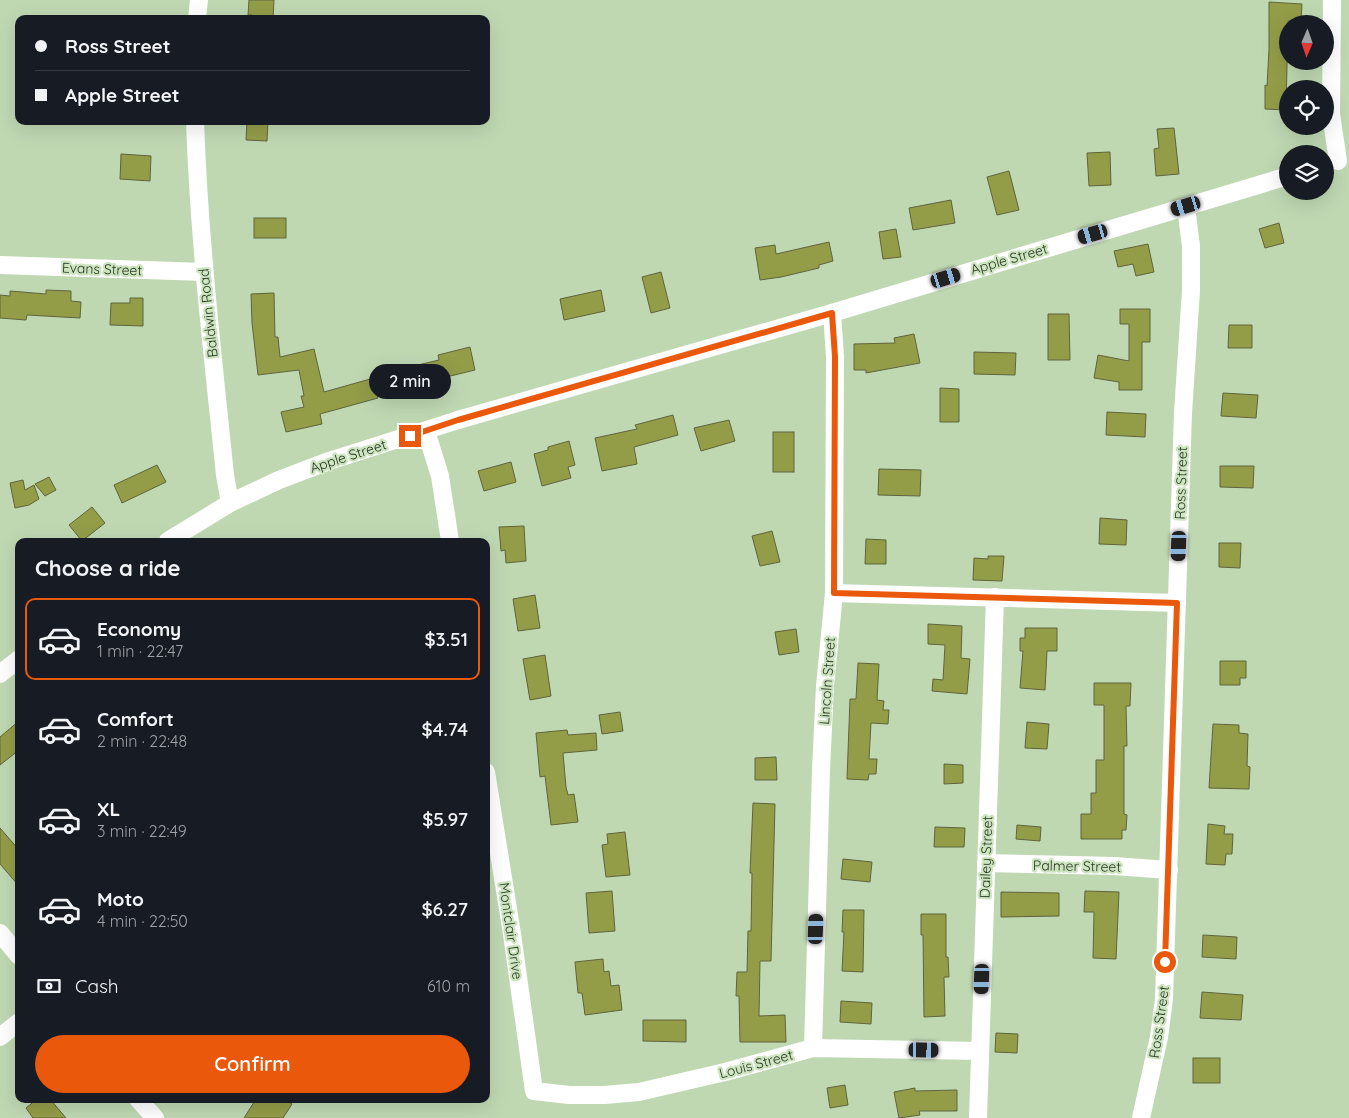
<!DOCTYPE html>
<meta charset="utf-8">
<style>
:root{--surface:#171b24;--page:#20242c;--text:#f1f3f6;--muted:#9ea1a6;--line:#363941;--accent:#ea580c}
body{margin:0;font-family:Quicksand,sans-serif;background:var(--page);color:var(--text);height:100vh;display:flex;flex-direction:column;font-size:19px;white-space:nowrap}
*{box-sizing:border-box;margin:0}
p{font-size:16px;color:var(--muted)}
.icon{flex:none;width:28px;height:28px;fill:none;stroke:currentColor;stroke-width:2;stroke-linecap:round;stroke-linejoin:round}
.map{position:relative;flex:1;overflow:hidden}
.details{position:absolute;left:15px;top:538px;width:475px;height:565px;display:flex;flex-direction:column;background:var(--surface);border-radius:10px;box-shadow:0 5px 20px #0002}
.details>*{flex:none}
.hud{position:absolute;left:15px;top:15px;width:475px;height:110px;border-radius:10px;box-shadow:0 5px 20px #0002;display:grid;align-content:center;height:110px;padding:0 20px;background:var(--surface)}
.needle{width:32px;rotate:182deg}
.tools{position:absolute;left:1279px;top:15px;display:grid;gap:10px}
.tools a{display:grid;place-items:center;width:55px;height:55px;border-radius:50%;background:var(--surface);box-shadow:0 5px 20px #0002;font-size:25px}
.end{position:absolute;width:22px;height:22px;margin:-11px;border:6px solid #ea580c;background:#fff;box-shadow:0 0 0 2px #fff}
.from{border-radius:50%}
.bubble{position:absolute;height:35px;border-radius:18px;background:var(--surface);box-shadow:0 5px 20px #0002;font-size:16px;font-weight:600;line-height:35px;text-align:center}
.car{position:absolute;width:15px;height:30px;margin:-15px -8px;border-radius:6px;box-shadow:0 0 4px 1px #0007;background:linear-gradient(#222 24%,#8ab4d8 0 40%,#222 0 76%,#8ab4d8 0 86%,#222 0)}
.hud b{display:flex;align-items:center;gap:18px;height:48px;font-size:19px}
.hud b+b{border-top:1px solid var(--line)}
.hud i{width:12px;height:12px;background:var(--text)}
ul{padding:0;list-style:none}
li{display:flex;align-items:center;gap:15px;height:82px;margin:0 10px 8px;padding:0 10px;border:2px solid transparent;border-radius:10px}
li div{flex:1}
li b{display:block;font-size:19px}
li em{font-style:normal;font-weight:600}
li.current{border-color:var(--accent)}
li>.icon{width:45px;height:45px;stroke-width:1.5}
h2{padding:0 20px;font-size:22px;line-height:60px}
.pay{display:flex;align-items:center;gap:12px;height:55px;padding:0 20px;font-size:19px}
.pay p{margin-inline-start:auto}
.button{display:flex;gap:10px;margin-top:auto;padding:10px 20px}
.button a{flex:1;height:58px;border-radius:30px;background:var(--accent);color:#fff;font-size:20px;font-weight:600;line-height:58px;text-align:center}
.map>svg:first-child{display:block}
.building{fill:#939d48;stroke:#5f643d}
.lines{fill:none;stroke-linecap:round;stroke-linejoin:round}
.minor{stroke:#fff;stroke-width:18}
.route{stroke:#ea580c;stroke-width:6}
.labels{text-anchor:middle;stroke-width:4.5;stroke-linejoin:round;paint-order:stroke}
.street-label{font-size:14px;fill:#2b3526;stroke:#cce5bf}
</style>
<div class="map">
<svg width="1349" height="1118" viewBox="0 0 1349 1118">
<rect width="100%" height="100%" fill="#bfd8b2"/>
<g class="building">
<polygon points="249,0 274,0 273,19 251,19 252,15 248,15"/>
<polygon points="1269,2 1302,4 1301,21 1288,21 1286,110 1265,109 1265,85 1267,86 1269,50"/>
<polygon points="247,121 268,121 267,141 246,140"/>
<polygon points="1174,128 1179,174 1156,176 1154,149 1159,148 1157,129"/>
<polygon points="1110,152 1111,185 1089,186 1087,153"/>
<polygon points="121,154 151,156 150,181 120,179"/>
<polygon points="1009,171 1019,210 997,215 987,177"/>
<polygon points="951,200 955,223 913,230 909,208"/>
<rect x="254" y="218" width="32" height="20"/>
<polygon points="1279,223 1284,243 1265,248 1259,229"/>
<polygon points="896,229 901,257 883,259 879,232"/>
<polygon points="829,242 833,261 819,265 819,268 781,277 760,280 755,248 775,245 776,254"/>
<polygon points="1148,244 1154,272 1136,276 1133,264 1118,267 1114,251"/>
<polygon points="661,272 670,308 651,313 642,277"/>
<polygon points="46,290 71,291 71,301 81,302 80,318 27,315 26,320 0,318 0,295 10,296 10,291 46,294"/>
<polygon points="601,290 605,311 564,320 560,299"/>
<polygon points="274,293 275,337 278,337 280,357 314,349 324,392 388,374 388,372 439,360 438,355 470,347 475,370 430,381 430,384 377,395 378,398 320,414 322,424 286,432 281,412 304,407 301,396 304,396 299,370 258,375 252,323 251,294"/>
<polygon points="130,298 143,298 143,326 110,325 111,303 130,303"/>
<polygon points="1120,309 1150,309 1150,342 1142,342 1142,390 1119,390 1119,382 1094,378 1098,355 1129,361 1129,324 1120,324"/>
<polygon points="1048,314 1069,314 1070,360 1048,360"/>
<polygon points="1229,325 1252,325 1252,348 1228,348"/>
<polygon points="914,334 920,363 866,373 866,370 854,370 854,344 895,343 894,338"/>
<polygon points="974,352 1016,353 1015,375 974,374"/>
<polygon points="940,388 959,389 959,422 940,422"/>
<polygon points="1223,393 1258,395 1256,418 1221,416"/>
<polygon points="1107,412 1146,414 1145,437 1106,435"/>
<polygon points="673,415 678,435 634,447 637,464 602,471 595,438 637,429 635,425"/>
<polygon points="729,420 735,441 701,451 694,428"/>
<rect x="773" y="432" width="21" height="40"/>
<polygon points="569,441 575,465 568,467 571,478 542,486 534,454 548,450 548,447"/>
<polygon points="511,462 516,482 484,491 478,471"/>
<polygon points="157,465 166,482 122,503 114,485"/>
<polygon points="1220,466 1254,466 1253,488 1220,487"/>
<polygon points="879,469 921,470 920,496 878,495"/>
<polygon points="49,477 56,490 45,496 35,484"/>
<polygon points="23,480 25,490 34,485 39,499 29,505 15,508 10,483"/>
<polygon points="92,507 105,523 82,541 69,525"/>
<polygon points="1100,518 1127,520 1126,545 1099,544"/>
<polygon points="524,526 526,561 506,563 505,550 501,551 499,527"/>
<polygon points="772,531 780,562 760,566 752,536"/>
<polygon points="866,539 886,540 886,564 865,564"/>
<polygon points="1219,543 1241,543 1240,568 1219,567"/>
<polygon points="988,556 1004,556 1002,581 973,580 974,558 988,559"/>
<polygon points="535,595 540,628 518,631 513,599"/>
<polygon points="928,624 962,626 961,658 970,659 967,694 932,691 933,679 943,680 945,645 928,644"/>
<polygon points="1025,628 1057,628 1057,651 1047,651 1045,690 1020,688 1023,651 1020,651 1020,638 1025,638"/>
<polygon points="796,629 799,652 779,655 775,632"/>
<polygon points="545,655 551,696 530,700 523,659"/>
<polygon points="1220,661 1246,661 1246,678 1240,678 1240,685 1220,685"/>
<polygon points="858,663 879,664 877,700 884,701 883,710 889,710 888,724 871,723 869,759 877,759 876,774 869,774 868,780 847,779 850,699 856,699"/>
<polygon points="1094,683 1131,683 1130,706 1126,706 1127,746 1124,746 1124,814 1127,815 1126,830 1122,830 1122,839 1081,839 1081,814 1091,814 1091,793 1096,793 1096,760 1104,760 1104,705 1094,705"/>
<polygon points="620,712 623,731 602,734 599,715"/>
<polygon points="19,721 19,750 0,765 0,737"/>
<polygon points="1027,722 1049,724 1047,749 1025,748"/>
<polygon points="1213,724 1239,725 1239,733 1248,734 1247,766 1250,767 1249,789 1209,788"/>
<polygon points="567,730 568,735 596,733 597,750 563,753 566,787 568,795 574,794 578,822 551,825 545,776 540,777 536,733"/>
<polygon points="776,757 777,780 755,780 755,758"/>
<polygon points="944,764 963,765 963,783 944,784"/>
<polygon points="753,803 775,804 771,961 760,961 759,1016 785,1015 786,1042 740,1042 739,996 736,996 737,972 747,972 748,931 751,931 752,873 750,873"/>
<polygon points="1208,824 1225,826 1224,834 1233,834 1232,854 1226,854 1225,865 1206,864"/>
<polygon points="1017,825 1041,827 1040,841 1016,839"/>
<polygon points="935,827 965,828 964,847 934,847"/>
<polygon points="0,828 19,850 19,886 0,864"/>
<polygon points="625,832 630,875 606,877 602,845 608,844 607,834"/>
<polygon points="843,859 872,862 870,882 841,879"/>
<polygon points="612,891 615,931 589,933 586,893"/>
<polygon points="1085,891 1119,892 1116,959 1093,958 1094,912 1084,912"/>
<polygon points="1001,892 1059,893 1059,916 1001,917"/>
<polygon points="843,910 864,910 863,972 842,971 844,932 842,932"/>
<polygon points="921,914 946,914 946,957 948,957 949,977 944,977 945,1016 924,1017 923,935 921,935"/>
<polygon points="1203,935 1237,937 1236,959 1202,957"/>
<polygon points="603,959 604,972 609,971 611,986 619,985 622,1010 585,1015 582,993 578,993 575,962"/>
<polygon points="1202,992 1243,995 1241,1020 1200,1018"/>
<polygon points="841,1001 872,1003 871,1024 840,1022"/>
<polygon points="643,1020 686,1020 686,1042 643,1041"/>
<polygon points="996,1033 1018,1034 1017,1053 995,1052"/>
<rect x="1193" y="1058" width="27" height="25"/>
<polygon points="845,1085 848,1105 830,1108 827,1088"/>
<polygon points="915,1088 915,1091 957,1090 957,1111 919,1111 920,1115 899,1118 894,1092"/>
<polygon points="37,1099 50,1099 66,1118 33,1118 26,1108"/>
<polygon points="256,1099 285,1099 292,1104 283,1118 244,1118"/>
</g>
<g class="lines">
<g class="minor">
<polyline points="1332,0 1331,114 1338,161"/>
<polyline points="197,19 199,0"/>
<path d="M195,121C199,240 213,357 225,475L230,503"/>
<polyline points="0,265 204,272"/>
<polyline points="426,431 440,476 450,541"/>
<polyline points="168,541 230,503 279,480 329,461 458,420 832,313 1288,176"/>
<polyline points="834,593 1177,603"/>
<polyline points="0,674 19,659"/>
<polyline points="486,772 512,934 534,1091 569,1095 604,1095 639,1092 725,1072 813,1048 980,1051"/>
<polyline points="986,863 1114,866 1169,870"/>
<polyline points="0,933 19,956"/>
<polyline points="0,1037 19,1022"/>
<polyline points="813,1048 821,770 825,686 834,593 835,357 832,313"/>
<polyline points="138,1099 155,1118"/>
<polyline points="978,1118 995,597"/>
<polyline points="1141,1118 1159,1037 1164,999 1183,413 1191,290 1191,246 1186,207"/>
</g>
</g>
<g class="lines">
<polyline class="route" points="410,436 458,420 832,313 835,357 834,593 1177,603 1165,962"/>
</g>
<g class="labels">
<g class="street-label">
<text transform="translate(1009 259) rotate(-16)" y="5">Apple Street</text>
<text transform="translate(102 269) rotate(2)" y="5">Evans Street</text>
<text transform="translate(208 313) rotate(-96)" y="5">Baldwin Road</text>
<text transform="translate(348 456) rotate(-18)" y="5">Apple Street</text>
<text transform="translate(1181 483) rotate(-88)" y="5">Ross Street</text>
<text transform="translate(827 681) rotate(-86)" y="5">Lincoln Street</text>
<text transform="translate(986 857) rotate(-88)" y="5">Dailey Street</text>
<text transform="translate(1077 866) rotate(1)" y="5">Palmer Street</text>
<text transform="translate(511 931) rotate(82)" y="5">Montclair Drive</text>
<text transform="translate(1159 1022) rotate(-82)" y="5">Ross Street</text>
<text transform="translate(756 1064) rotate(-15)" y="5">Louis Street</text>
</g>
</g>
</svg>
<div class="tools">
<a><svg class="needle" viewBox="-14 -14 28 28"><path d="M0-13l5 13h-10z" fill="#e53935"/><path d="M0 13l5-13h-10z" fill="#9ea1a6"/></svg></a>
<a><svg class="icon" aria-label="locate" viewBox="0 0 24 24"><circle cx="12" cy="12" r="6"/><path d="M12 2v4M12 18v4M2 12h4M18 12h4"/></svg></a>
<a><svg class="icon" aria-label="layers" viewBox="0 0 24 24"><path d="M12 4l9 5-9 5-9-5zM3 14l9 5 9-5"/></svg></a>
</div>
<i class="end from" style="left:1165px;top:962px"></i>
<i class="end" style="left:410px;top:436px"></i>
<div class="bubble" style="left:369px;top:364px;width:82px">2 min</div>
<i class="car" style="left:1186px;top:206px;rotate:253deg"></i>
<i class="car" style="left:1093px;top:234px;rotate:254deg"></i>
<i class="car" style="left:946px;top:278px;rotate:73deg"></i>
<i class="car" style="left:1179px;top:546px;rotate:182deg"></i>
<i class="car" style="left:816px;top:929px;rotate:2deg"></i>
<i class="car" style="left:982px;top:979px;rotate:182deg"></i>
<i class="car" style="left:924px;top:1050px;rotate:91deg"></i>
<div class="hud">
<b><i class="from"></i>Ross Street</b>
<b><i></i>Apple Street</b>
</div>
<section class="details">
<h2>Choose a ride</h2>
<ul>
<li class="current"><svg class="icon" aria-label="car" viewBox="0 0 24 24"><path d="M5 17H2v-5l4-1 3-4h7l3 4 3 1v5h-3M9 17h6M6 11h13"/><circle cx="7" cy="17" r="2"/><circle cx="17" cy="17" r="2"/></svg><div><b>Economy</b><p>1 min · 22:47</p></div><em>$3.51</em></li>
<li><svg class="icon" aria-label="car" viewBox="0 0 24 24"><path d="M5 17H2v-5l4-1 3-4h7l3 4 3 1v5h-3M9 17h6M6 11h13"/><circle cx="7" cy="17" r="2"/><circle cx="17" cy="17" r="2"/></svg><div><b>Comfort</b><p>2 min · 22:48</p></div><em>$4.74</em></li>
<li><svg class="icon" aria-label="car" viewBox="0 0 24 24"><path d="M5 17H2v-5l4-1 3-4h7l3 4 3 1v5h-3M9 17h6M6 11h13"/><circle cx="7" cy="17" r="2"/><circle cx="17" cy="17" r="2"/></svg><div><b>XL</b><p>3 min · 22:49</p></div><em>$5.97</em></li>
<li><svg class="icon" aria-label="car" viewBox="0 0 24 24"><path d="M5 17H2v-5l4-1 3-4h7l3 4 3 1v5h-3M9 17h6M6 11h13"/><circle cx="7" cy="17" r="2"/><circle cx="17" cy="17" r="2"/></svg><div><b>Moto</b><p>4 min · 22:50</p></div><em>$6.27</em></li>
</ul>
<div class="pay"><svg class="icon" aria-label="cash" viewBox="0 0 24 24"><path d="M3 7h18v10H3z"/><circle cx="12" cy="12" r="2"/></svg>Cash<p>610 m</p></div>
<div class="button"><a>Confirm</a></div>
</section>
</div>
